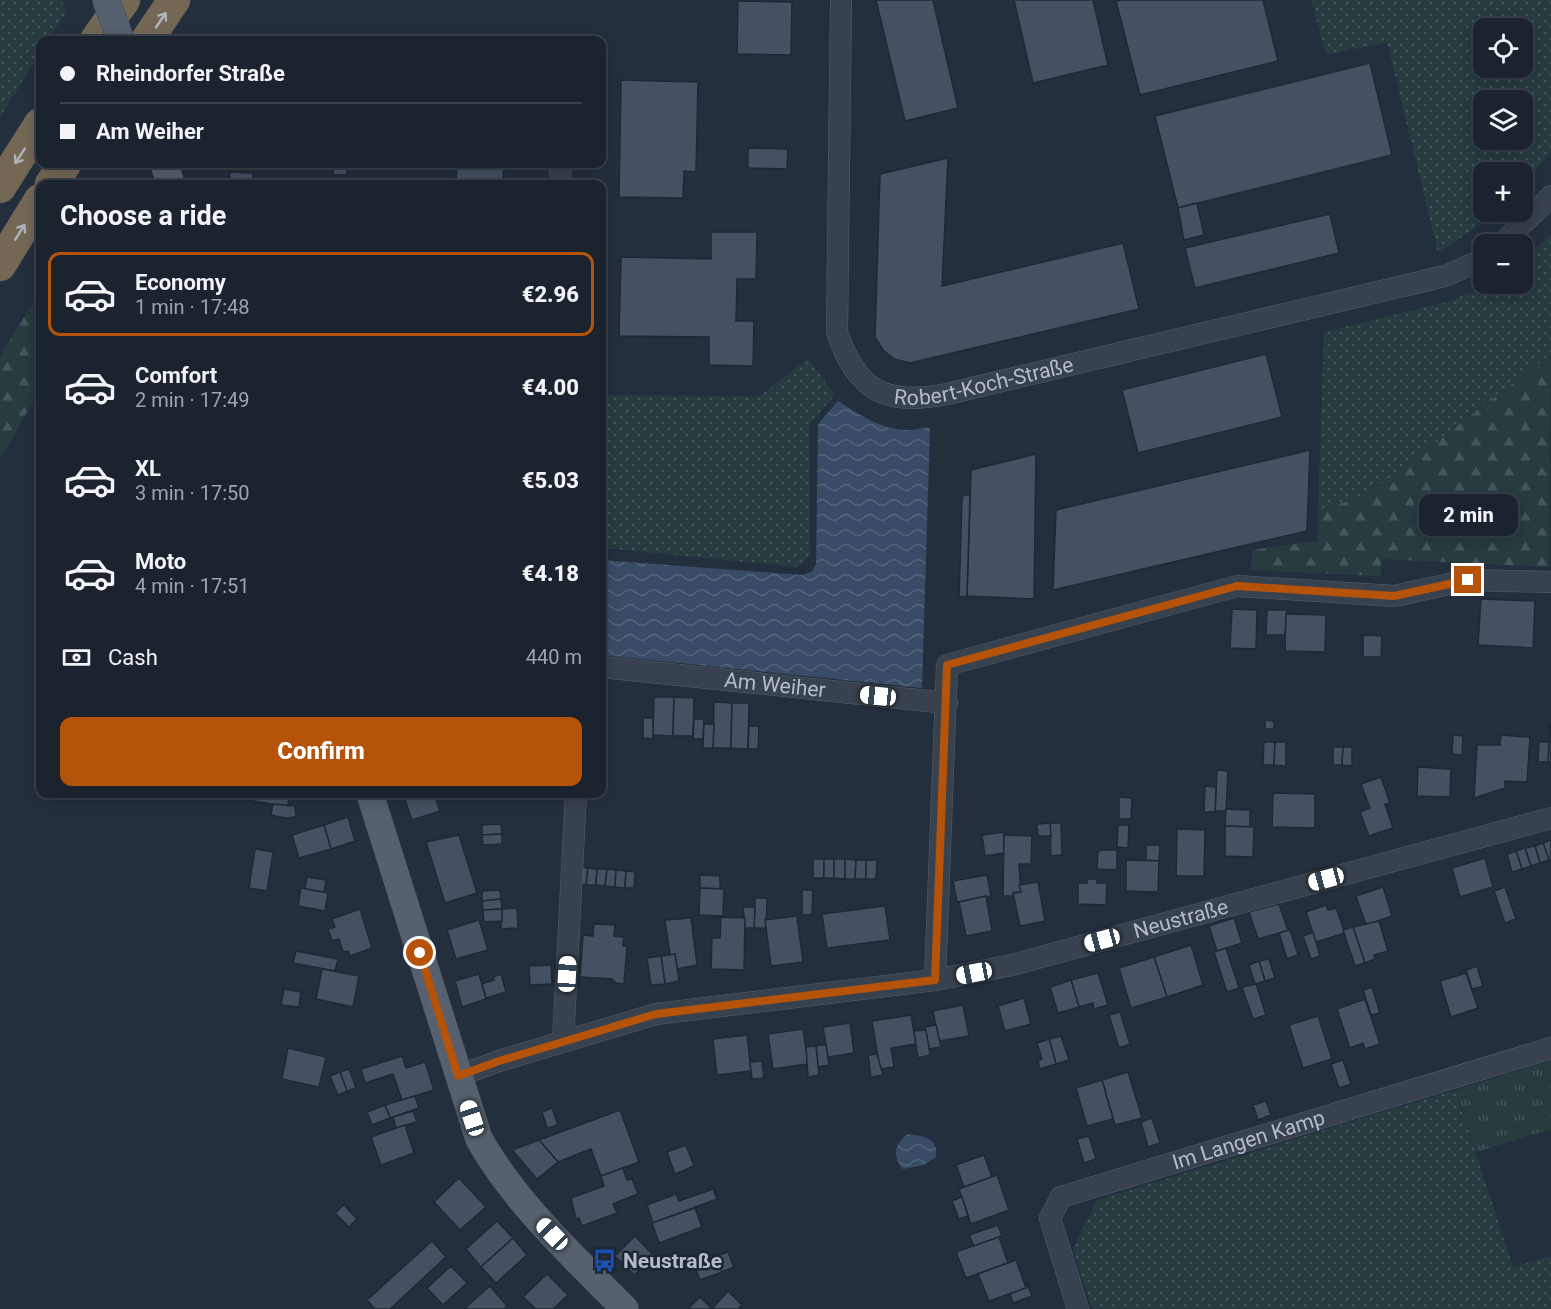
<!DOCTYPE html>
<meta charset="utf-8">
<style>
:root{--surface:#1b232e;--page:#242b36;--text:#f1f3f6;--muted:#a0a4aa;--line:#39404a;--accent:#b45309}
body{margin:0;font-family:Roboto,sans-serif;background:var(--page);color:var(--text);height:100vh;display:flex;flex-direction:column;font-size:22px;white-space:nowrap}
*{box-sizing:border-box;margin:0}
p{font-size:20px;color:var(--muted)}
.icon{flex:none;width:33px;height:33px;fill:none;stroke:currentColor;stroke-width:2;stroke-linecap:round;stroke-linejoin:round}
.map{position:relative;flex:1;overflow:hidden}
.drawer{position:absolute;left:36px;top:180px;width:570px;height:618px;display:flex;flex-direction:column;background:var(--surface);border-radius:12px;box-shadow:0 3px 15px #0003,0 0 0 2px var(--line)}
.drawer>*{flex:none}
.hud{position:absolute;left:36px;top:36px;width:570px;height:132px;border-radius:12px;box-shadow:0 3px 15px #0003,0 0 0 2px var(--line);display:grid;align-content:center;height:132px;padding:0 24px;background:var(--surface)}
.buttons{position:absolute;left:1473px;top:18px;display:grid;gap:12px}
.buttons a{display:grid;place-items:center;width:60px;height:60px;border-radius:12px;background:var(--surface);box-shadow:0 3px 15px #0003,0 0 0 2px var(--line);font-size:30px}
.end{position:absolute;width:27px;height:27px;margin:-14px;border:8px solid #b45309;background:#fff;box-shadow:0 0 0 3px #fff}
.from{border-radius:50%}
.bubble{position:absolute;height:42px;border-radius:12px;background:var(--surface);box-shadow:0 3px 15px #0003,0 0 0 2px var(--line);font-size:20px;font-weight:800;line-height:42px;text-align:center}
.car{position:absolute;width:18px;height:36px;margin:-18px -9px;border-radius:8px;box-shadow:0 0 4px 2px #0007;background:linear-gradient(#fff 24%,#345 0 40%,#fff 0 76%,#345 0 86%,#fff 0)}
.hud b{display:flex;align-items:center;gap:21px;height:57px;font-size:22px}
.hud b+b{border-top:2px solid var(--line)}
.hud i{width:15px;height:15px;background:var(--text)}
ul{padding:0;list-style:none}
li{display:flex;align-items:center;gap:18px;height:84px;margin:0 12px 9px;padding:0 12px;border:3px solid transparent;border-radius:12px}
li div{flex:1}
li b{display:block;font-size:22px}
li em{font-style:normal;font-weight:800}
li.current{border-color:var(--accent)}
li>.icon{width:54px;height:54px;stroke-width:1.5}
h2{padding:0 24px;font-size:27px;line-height:72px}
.pay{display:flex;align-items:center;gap:15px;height:66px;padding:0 24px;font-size:22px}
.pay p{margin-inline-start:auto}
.button{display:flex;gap:12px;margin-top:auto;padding:12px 24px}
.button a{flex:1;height:69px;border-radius:12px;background:var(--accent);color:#fff;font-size:24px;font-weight:800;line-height:69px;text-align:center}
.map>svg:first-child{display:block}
.grass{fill:url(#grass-dots);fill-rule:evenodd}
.forest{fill:url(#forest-firs)}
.park{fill:url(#park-tufts)}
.water{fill:url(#water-waves)}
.building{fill:#455162;stroke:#1f2835;stroke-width:1.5}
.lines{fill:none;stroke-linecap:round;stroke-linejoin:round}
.minor-casing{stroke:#565f6c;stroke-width:22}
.major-casing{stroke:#414a57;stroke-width:28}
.highway-casing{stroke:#434c59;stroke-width:33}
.minor{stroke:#38414e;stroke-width:21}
.major{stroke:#56606e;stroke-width:27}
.highway{stroke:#746855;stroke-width:32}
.major-bridge-casing{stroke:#414a57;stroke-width:28;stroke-linecap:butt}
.major-bridge{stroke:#56606e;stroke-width:27}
.oneway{stroke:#aeb4bd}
.route{stroke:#b45309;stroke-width:8}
.labels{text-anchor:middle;stroke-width:5;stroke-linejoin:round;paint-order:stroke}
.street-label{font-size:21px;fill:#b4bcc9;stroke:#1d2633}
.poi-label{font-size:21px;font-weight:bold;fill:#b4bcc9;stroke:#1d2633;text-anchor:start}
</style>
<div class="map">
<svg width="1551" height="1309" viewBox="0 0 1551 1309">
<defs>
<pattern id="grass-dots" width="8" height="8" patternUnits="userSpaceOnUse" patternTransform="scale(1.5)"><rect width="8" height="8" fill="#263c3f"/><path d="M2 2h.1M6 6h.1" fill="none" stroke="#435659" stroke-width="1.8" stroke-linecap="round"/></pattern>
<pattern id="forest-firs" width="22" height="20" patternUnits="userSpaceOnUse" patternTransform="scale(1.5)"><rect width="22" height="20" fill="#263c3f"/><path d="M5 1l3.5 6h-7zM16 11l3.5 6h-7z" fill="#435659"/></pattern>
<pattern id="park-tufts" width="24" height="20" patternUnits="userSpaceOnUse" patternTransform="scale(1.5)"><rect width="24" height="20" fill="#263c3f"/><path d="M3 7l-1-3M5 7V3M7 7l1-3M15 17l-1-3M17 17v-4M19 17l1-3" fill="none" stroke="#435659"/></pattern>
<pattern id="water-waves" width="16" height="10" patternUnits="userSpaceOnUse" patternTransform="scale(1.5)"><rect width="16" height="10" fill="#394c67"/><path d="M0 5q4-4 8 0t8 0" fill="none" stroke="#53647b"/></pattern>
</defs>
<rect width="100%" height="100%" fill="#242f3e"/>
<g class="grass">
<polygon points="0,0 62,0 66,12 48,40 40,40 40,53 0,117"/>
<path d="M1311,0H1551V153L1523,183L1522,172H1484V212H1496L1485,222L1438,252L1387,42L1326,55ZM1522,28V68H1484V28ZM1522,100V140H1484V100Z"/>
<polygon points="1551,234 1551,354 1366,496 1318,510 1324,332 1451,301 1489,284 1522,284 1523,260"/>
<polygon points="808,358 835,395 809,425 810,555 798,567 605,548 605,395 760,396"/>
<polygon points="1455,1090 1513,1267 1551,1256 1551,1309 1092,1309 1073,1249 1097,1200"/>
</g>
<g class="forest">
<polygon points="40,292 40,390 0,459 0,356"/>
<polygon points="1551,354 1549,567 1382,559 1380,576 1251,570 1252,550 1317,541 1318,510 1366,496"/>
</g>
<polygon class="park" points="1551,1060 1551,1129 1476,1152 1456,1090"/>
<g class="water">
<path d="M838,401C860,415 880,429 907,430C914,431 922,427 930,428L922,688L602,655V560L802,575L812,572L816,564L818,424Z"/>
<path d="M908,1134C923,1136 939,1138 936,1157L924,1165L903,1169C892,1156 894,1144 908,1134Z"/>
</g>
<g class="building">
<polygon points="876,0 933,0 958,108 905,121"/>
<polygon points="1014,0 1093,0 1108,65 1033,83"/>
<polygon points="1121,0 1263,0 1278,61 1140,95 1116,1"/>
<polygon points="738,1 792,2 791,55 737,54"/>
<polygon points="1370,63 1392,155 1178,208 1155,116"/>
<polygon points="621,80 698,82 696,172 684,171 683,198 619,197"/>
<polygon points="748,148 788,149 787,169 748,168"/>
<polygon points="948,158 942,286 1123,243 1139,309 910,363 894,359 883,350 875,337 880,174"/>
<polygon points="334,164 347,164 347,175 333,175"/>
<polygon points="457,164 504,164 503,179 456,179"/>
<polygon points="230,172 253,173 253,184 229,184"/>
<polygon points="1197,203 1204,235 1184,240 1178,208"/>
<polygon points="1330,214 1339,253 1195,288 1185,248"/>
<polygon points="711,232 757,232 756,279 737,279 736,321 754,321 753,366 709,365 709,337 619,336 621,257 711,259"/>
<polygon points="1266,354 1282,417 1138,453 1122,390"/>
<polygon points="1310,450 1307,531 1053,590 1056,510"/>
<polygon points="1036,454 1034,599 967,596 971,470"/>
<polygon points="970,494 967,596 959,597 962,496"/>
<polygon points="1481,599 1535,601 1533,648 1478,645"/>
<polygon points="1232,609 1257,610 1256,649 1230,648"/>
<polygon points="1267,610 1287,610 1285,635 1266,635"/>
<polygon points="1286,614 1326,615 1325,652 1285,651"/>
<polygon points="1363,635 1382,636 1381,657 1363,657"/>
<polygon points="654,697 674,697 673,736 653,735"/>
<polygon points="674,697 694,698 693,736 673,736"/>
<polygon points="714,702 732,703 731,748 713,748"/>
<polygon points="732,703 749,703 748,749 731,748"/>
<polygon points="643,718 653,718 653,739 643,738"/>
<polygon points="694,719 704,719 703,739 693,739"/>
<polygon points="1265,720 1274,721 1274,729 1265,729"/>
<polygon points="704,724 714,724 713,748 703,748"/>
<polygon points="1550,725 1551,725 1551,762 1548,762"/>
<polygon points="749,726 759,726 758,749 748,749"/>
<polygon points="1453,735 1463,736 1462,755 1452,754"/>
<polygon points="1501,735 1530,737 1527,782 1505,781 1505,788 1474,798 1477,745 1500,745"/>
<polygon points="1264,742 1275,742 1274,765 1263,765"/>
<polygon points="1275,742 1286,742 1286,766 1274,765"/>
<polygon points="1539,742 1549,742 1548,762 1538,762"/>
<polygon points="1333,747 1343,747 1342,765 1333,765"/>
<polygon points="1343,747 1352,747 1352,766 1342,765"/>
<polygon points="1418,767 1451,769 1450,797 1417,796"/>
<polygon points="1217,770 1228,771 1226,811 1215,811"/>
<polygon points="1381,777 1390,803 1385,804 1393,828 1369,836 1360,812 1370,808 1361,784"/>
<polygon points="1205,786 1216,787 1215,812 1204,812"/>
<polygon points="1273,793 1315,794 1315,828 1272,827"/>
<polygon points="249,794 289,794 288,807 248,800"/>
<polygon points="403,794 434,794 440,811 412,820"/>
<polygon points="1119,797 1132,798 1131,819 1119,819"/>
<polygon points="273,804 295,806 296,817 285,818 271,815"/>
<polygon points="1226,809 1250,810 1250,827 1225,826"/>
<polygon points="348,817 355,841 331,849 324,825"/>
<polygon points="1050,823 1061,823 1062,855 1051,856"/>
<polygon points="1050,823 1051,836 1038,836 1037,824"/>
<polygon points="501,824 502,834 482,835 482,825"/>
<polygon points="324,825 331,849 299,858 292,835"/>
<polygon points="1118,825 1129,825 1128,848 1117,847"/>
<polygon points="1225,826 1254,827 1253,857 1225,856"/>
<polygon points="1177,829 1205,830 1204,876 1176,876"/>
<polygon points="1004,832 1004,853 985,856 982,835"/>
<polygon points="502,834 502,844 483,845 482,835"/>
<polygon points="459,835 477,893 445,903 426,842"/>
<polygon points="1004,835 1032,836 1031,864 1019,864 1021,892 1013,893 1014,896 1003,896"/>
<polygon points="1551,840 1551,860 1549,860 1543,843"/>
<polygon points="1543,843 1549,860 1540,863 1535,846"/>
<polygon points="1146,845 1160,845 1159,861 1146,860"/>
<polygon points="1535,846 1540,863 1531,866 1525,848"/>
<polygon points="1525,848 1531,866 1522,869 1516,851"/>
<polygon points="255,849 273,852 267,891 249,888"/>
<polygon points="1102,850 1117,850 1117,870 1097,869 1098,851"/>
<polygon points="1516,851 1522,869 1512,872 1507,854"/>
<polygon points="1485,858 1493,887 1460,897 1452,868"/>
<rect x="813" y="859" width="11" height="19"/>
<rect x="824" y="859" width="10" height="19"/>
<polygon points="834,859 845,859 845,879 834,878"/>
<polygon points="845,859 856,860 855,879 845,879"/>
<polygon points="856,860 866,860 866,879 855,879"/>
<polygon points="866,860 877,860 876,879 866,879"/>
<polygon points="1126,860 1159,861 1158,892 1126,891"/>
<polygon points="578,867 588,868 586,885 577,884"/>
<polygon points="588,868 597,869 596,885 586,885"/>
<polygon points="597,869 607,869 605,886 596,885"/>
<polygon points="607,869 616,870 615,887 605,886"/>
<polygon points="616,870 626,871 625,888 615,887"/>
<polygon points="626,871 635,872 634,888 625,888"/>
<polygon points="700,875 720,876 720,889 700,888"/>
<polygon points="987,875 991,896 957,902 953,881"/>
<polygon points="307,877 326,880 324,892 305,889"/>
<polygon points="1087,879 1097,879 1097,883 1107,883 1106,905 1078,904 1078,883 1087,883"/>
<polygon points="1038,882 1045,921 1020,926 1013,893 1021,892 1019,885"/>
<polygon points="1383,887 1392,916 1366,925 1356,896"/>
<polygon points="1505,887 1516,919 1505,923 1494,891"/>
<polygon points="301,888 328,893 325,911 298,906"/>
<polygon points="700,888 724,889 723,916 699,915"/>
<polygon points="500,890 501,899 482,901 482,891"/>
<polygon points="802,890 813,890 812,915 802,915"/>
<polygon points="986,896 992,931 966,936 959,902"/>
<polygon points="755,898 767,898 766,928 754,928"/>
<polygon points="501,899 502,909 483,910 482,901"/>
<polygon points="1279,904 1287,928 1290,930 1258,939 1249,912"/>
<polygon points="1326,905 1328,910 1336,908 1345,933 1316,942 1306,912"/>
<polygon points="885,906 890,940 827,948 822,914"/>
<polygon points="743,907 755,907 754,928 745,928"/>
<polygon points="517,908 518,928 501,929 502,909"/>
<polygon points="360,909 372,948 350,956 348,951 343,952 339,939 332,941 328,929 335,927 332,919"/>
<polygon points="502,909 502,921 484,922 483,910"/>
<polygon points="797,916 803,962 771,966 765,920"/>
<polygon points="721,917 745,918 744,970 711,969 712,938 720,938"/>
<polygon points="691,918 697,965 677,969 675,954 670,955 665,920"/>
<polygon points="1234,918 1242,943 1217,951 1209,926"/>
<polygon points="479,920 488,950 456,959 447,930"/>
<polygon points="1379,921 1388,951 1374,955 1375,959 1365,963 1353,927"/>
<polygon points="594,924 615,925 614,936 624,937 623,946 627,946 624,984 616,983 612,979 580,977 583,935 593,936"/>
<polygon points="1353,927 1365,963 1355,966 1343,930"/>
<polygon points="1290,930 1298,955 1287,959 1279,933"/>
<polygon points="1313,932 1320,956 1311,959 1303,936"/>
<polygon points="1191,945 1203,985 1167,997 1154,957"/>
<polygon points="1226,948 1239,988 1227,992 1214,952"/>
<polygon points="296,951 338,959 335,971 293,963"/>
<polygon points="675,954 679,981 665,984 661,956"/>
<polygon points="661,956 665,984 651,985 647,958"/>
<polygon points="1154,957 1167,997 1131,1008 1119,968"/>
<polygon points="1269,959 1275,978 1265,981 1259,961"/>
<polygon points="1259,961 1265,981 1255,984 1249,965"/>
<polygon points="551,965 552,984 530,985 529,966"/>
<polygon points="1477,966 1483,986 1472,989 1466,970"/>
<polygon points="322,969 359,976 353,1007 316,999"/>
<polygon points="1098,973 1108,1005 1094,1009 1093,1003 1079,1007 1071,980"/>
<polygon points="1466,973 1478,1008 1451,1017 1440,981"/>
<polygon points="479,974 486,999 462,1007 455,981"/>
<polygon points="501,974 506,992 486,998 482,984 494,980 493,977"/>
<polygon points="1071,980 1079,1007 1058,1013 1050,987"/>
<polygon points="1256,984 1266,1015 1253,1019 1242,987"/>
<polygon points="1372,987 1380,1013 1371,1015 1363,990"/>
<polygon points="284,989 301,992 299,1007 281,1005"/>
<polygon points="1024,998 1031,1024 1005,1031 998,1006"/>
<polygon points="1365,999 1380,1044 1365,1049 1363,1043 1350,1048 1337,1009"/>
<polygon points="963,1005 969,1036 939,1041 933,1011"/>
<polygon points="1120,1012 1130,1044 1119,1048 1109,1015"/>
<polygon points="911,1015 916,1044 891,1048 894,1067 880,1069 872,1021"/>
<polygon points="1318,1016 1332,1059 1303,1068 1289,1025"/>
<polygon points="850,1023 854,1053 828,1057 823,1027"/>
<polygon points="936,1025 941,1047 929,1049 925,1027"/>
<polygon points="803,1029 808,1064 773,1069 768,1034"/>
<polygon points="926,1030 930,1055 918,1058 914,1031"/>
<polygon points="747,1035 751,1071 717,1075 713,1039"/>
<polygon points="1061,1036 1069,1060 1056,1064 1049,1039"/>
<polygon points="1049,1039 1056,1064 1040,1069 1038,1061 1042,1059 1037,1043"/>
<polygon points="821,1045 826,1045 829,1065 818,1067 816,1046"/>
<polygon points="816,1046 819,1075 808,1077 806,1047"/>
<polygon points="288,1048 326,1057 319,1087 282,1079"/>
<polygon points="877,1054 883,1075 871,1077 868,1055"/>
<polygon points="402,1056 406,1068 425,1062 434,1090 402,1100 393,1074 365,1083 361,1069"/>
<polygon points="1343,1060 1351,1084 1339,1088 1331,1064"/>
<polygon points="762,1061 764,1078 752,1079 750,1062"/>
<polygon points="349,1069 356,1088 347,1091 340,1072"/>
<polygon points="340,1072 347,1091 338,1095 330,1076"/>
<polygon points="1128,1072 1142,1118 1115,1125 1102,1080"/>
<polygon points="1102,1080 1113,1119 1087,1126 1076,1088"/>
<polygon points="415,1096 419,1108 390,1118 385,1105"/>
<polygon points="1266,1101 1271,1115 1258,1120 1253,1105"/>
<polygon points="385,1105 390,1118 372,1125 367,1112"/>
<polygon points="552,1108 558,1125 547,1128 542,1112"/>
<polygon points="620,1110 639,1162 601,1176 591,1149 558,1162 539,1140"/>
<polygon points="413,1111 417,1122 396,1128 393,1117"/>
<polygon points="1152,1118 1160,1143 1148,1147 1141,1122"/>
<polygon points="405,1125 414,1153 381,1165 371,1137"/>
<polygon points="1089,1136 1096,1159 1084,1163 1077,1139"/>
<polygon points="539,1140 558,1162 537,1179 512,1150"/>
<polygon points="686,1145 694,1166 675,1174 667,1152"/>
<polygon points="984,1155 992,1177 964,1187 956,1165"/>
<polygon points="623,1168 627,1180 632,1179 638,1194 613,1204 617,1213 582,1226 579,1218 576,1219 571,1198 604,1186 601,1176"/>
<polygon points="997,1175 1009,1210 971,1224 959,1189"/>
<polygon points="459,1178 486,1207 460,1230 434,1202"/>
<polygon points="713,1189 717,1199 653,1223 647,1205 676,1194 679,1201"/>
<polygon points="962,1197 968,1216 959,1219 952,1201"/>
<polygon points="344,1205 357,1219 349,1227 335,1213"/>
<polygon points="695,1208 702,1227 659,1243 652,1223"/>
<polygon points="497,1221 513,1238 481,1267 466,1249"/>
<polygon points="998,1225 1002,1236 974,1246 969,1235"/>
<polygon points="635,1236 654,1256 634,1275 615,1256"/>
<polygon points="999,1237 1008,1263 966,1278 956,1252"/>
<polygon points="513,1238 527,1255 496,1283 481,1267"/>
<polygon points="432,1241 446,1257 390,1309 375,1309 367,1300"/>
<polygon points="728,1252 734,1267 722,1272 716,1256"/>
<polygon points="715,1254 722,1272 700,1280 693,1262"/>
<polygon points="1016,1260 1026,1288 989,1301 978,1274"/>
<polygon points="451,1266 467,1283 443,1305 427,1288"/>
<polygon points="547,1274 568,1295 553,1309 536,1309 523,1297"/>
<polygon points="1027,1284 1032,1296 1013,1303 1010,1294 1026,1288"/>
<polygon points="490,1286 507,1306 504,1309 464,1309"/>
<polygon points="728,1291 742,1305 738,1309 712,1309"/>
<polygon points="700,1297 712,1309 688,1309"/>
</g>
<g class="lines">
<defs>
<g id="minor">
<path id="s1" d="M841,0L837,332C857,392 886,406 947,394L1445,276L1484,259"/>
<polyline points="560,164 561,184"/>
<polyline points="1502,244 1551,196"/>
<path id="s2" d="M602,667L947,703"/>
<polyline points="935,980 947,665 1237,586 1394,596 1468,580 1551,582"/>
<polyline points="563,1041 576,794"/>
<path id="s3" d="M458,1076L499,1061L656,1014L935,980L1012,965L1551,818"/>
<path id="s4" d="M1078,1309L1050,1218L1061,1197L1551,1048"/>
</g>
<g id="major">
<polyline points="164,164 171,184"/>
<path d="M370,794L479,1139C516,1204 573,1256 625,1309"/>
</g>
<g id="highway">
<polyline points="96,40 124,0"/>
<polyline points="147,40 174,0"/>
<polyline points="51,184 65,164"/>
<polyline points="0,187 40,124"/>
<polyline points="0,265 40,200"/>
</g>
</defs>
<use href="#minor" class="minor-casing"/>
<use href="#major" class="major-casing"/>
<use href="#highway" class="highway-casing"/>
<use href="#minor" class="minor"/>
<use href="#major" class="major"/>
<use href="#highway" class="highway"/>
<defs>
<polyline id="major-bridge" points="106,0 121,40"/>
</defs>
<use href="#major-bridge" class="major-bridge-casing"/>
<use href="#major-bridge" class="major-bridge"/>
</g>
<defs><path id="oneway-shaft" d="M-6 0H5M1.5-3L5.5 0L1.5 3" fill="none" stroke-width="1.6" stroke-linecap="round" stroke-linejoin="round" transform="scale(1.5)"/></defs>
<g class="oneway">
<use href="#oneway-shaft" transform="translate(161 20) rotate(-56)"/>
<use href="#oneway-shaft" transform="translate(20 156) rotate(123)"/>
<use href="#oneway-shaft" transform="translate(20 232) rotate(-58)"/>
</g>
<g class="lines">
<polyline class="route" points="420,953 458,1076 499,1061 656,1014 935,980 947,665 1237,586 1394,596 1468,580"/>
</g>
<defs>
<symbol id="bus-bare" viewBox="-9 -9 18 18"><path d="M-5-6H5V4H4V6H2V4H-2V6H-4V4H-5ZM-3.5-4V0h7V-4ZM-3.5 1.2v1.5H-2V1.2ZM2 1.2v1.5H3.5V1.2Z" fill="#1a4fb4" stroke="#1d2633" stroke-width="2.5" paint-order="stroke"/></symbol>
</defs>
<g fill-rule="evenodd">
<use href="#bus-bare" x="588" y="1244" width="33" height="33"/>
</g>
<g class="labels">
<g class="street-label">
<text dy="7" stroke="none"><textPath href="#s1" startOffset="514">Robert-Koch-Straße</textPath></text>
<text dy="7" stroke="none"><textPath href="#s2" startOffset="174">Am Weiher</textPath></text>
<text dy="7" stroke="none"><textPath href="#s3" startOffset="742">Neustraße</textPath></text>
<text dy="7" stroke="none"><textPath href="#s4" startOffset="315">Im Langen Kamp</textPath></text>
</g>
<g class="poi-label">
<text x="623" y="1268">Neustraße</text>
</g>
</g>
</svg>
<div class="buttons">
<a><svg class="icon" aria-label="locate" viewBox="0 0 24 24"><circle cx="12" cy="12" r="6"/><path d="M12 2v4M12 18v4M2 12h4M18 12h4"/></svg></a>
<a><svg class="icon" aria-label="layers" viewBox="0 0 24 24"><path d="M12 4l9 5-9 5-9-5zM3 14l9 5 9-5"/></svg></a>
<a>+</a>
<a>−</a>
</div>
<i class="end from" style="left:420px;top:953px"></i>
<i class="end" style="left:1468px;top:580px"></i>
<div class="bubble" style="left:1419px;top:494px;width:99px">2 min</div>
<i class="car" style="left:878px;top:696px;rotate:276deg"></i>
<i class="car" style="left:1326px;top:879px;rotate:255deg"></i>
<i class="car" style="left:1102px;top:940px;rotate:255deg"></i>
<i class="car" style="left:974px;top:973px;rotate:259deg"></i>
<i class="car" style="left:567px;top:974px;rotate:3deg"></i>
<i class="car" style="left:472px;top:1118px;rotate:342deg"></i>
<i class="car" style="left:552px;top:1234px;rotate:316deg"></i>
<div class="hud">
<b><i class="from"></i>Rheindorfer Straße</b>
<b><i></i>Am Weiher</b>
</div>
<section class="drawer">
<h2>Choose a ride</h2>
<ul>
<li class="current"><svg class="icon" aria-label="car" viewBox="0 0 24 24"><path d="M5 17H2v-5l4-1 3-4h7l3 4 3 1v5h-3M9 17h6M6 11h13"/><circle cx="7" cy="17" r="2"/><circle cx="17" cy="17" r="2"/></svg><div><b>Economy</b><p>1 min · 17:48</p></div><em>€2.96</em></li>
<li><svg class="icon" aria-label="car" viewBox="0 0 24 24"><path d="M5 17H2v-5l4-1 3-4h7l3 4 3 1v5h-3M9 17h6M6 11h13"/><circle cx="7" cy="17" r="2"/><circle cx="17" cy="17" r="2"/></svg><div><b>Comfort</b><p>2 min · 17:49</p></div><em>€4.00</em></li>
<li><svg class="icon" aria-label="car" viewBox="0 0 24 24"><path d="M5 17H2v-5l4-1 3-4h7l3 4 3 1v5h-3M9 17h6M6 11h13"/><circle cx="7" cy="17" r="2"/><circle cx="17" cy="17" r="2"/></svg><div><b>XL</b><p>3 min · 17:50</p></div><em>€5.03</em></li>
<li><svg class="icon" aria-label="car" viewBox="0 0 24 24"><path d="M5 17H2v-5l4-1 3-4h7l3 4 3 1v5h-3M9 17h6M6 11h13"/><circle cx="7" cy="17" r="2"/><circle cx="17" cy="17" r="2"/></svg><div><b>Moto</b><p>4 min · 17:51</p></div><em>€4.18</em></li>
</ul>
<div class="pay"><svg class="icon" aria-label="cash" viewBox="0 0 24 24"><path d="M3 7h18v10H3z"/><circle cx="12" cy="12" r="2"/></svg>Cash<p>440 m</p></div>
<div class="button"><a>Confirm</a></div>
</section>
</div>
